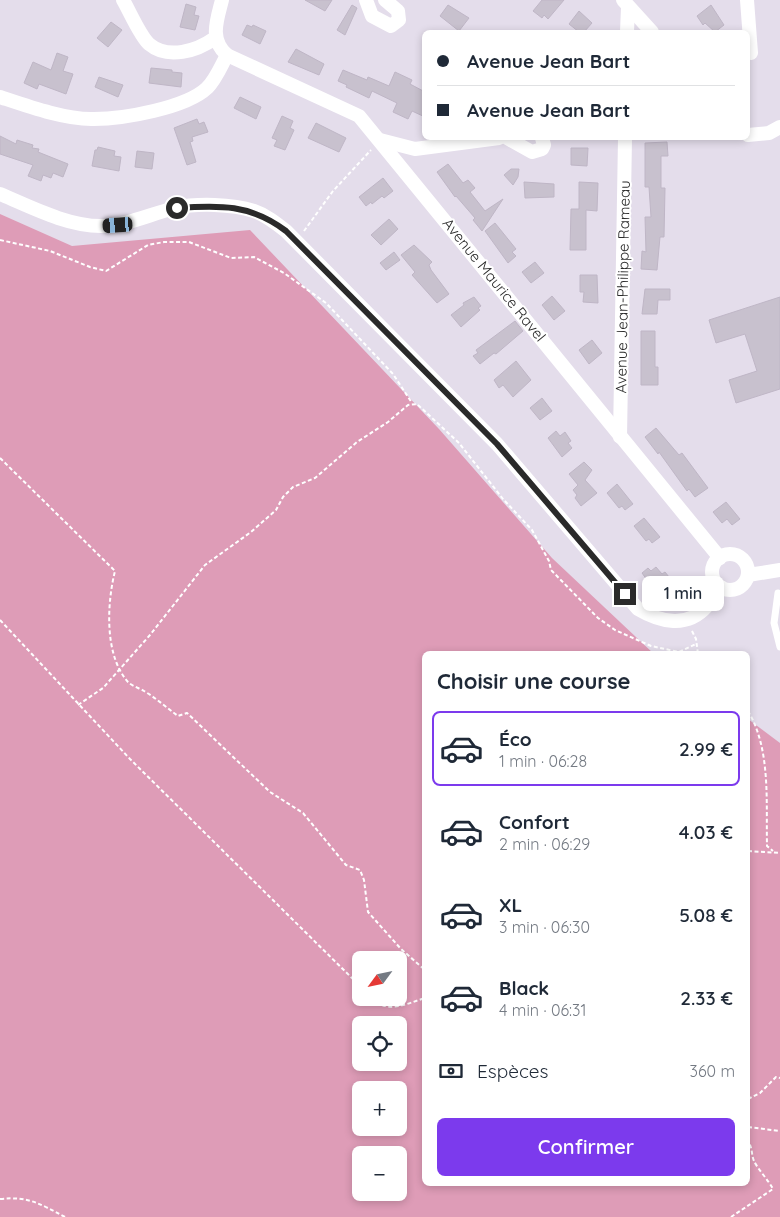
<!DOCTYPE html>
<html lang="fr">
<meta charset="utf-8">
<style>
:root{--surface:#fff;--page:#f2f2f3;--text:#1f2937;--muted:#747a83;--line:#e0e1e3;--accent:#7c3aed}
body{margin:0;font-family:Quicksand,sans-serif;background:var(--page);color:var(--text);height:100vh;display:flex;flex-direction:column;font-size:19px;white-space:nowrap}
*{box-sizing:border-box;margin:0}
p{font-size:16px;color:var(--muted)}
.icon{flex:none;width:28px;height:28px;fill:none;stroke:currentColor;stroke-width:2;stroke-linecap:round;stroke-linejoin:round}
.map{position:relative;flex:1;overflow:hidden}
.side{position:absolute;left:422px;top:651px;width:328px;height:535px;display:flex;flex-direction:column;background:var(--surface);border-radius:8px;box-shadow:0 2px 8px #0003}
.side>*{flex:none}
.hud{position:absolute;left:422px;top:30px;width:328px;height:110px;border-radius:8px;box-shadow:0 2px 8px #0003;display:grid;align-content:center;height:110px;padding:0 15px;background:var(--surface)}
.needle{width:32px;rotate:237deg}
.buttons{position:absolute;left:352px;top:951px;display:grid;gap:10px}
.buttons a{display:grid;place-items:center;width:55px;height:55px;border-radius:8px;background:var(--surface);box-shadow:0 2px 8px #0003;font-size:25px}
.end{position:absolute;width:22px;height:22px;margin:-11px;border:6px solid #2a2a2a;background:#fff;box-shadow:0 0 0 2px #fff}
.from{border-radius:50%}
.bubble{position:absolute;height:35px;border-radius:8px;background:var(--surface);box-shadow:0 2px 8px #0003;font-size:16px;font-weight:600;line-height:35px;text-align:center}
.car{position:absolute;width:15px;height:30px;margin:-15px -8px;border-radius:6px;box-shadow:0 0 4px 1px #0007;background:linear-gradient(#222 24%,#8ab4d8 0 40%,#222 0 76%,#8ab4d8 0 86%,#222 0)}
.hud b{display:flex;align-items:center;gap:18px;height:48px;font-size:19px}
.hud b+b{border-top:1px solid var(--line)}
.hud i{width:12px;height:12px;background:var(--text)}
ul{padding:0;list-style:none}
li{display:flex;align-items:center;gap:15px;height:75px;margin:0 10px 8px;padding:0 5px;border:2px solid transparent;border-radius:8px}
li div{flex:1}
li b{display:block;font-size:19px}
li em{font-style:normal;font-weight:600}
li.on{border-color:var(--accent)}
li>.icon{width:45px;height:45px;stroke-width:1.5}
h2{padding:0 15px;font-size:22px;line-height:60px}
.pay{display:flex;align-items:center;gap:12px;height:55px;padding:0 15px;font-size:19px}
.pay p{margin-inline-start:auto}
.button{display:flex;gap:10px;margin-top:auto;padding:10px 15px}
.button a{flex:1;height:58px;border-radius:8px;background:var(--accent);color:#fff;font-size:20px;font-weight:600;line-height:58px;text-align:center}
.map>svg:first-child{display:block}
.green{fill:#de9cb7;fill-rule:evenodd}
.building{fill:#c8c1ce;stroke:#bfb6c6}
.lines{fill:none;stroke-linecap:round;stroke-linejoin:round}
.path{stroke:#fff;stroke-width:2;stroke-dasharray:4 2.5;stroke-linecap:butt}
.lane{stroke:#fff;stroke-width:7}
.street{stroke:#fff;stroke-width:14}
.route{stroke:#2a2a2a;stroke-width:6}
.labels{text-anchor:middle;stroke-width:4;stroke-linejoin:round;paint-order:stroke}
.street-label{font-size:15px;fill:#2a2a2a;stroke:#fff}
</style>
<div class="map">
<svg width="780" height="1217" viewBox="0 0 780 1217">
<rect width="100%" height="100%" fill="#e4ddeb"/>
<path class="green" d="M0,214L72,246L250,230L439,429L552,558L654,654H425V1184H748V719L780,743V1217H0ZM361,960H399V998H361ZM361,1025H399V1062H361ZM361,1090H399V1128H361ZM361,1155H399V1192H361Z"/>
<g class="building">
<polygon points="305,0 332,0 325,11"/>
<polygon points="542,0 564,0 548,19 544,15 542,18 533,11"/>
<polygon points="186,4 196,7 194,15 199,16 195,30 180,27"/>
<polygon points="352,5 357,8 345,35 337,30"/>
<polygon points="448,5 469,18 459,31 440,16"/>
<polygon points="711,5 724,25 715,32 705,23 703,25 697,16"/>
<polygon points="579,11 592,23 584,32 579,32 569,24"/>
<polygon points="111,22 122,30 108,47 97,38"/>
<polygon points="247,25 252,27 253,25 266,31 260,44 242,35"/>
<polygon points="296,49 324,64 319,75 288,62"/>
<polygon points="57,53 68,57 63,71 73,74 66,94 39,84 37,89 24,83 33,62 51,70"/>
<polygon points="151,68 172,70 172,72 182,73 181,87 149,83"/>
<polygon points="343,70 367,80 368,77 389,86 395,72 412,80 410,84 425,92 425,117 412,111 408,119 393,112 397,103 372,91 369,98 346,87 347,85 338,81"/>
<polygon points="99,77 123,85 118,97 95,87"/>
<polygon points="240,97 261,107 256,119 234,108"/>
<polygon points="282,116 293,121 290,128 294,130 285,150 274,146 277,140 272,138"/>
<polygon points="197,119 199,124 204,122 208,132 192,137 193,141 190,142 196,162 187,165 174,128"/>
<polygon points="316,123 346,138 339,152 308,138"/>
<polygon points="0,136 16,144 17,140 33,145 32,148 39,149 38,152 68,164 63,177 53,173 51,178 43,175 41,181 28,176 33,165 0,154"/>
<polygon points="667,142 668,156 661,156 661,188 665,188 664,237 660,237 657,270 641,269 642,251 646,252 645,217 651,217 649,187 645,187 645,143"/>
<polygon points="98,147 115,151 114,156 121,157 119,171 92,166 95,150 97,150"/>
<polygon points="571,148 588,148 587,166 571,165"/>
<polygon points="137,151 154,153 152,169 135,167"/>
<polygon points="448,164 463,183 468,180 475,188 470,192 485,211 503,199 482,231 473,220 475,218 456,196 455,197 437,172"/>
<polygon points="511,169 519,169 518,177 513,185 504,175"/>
<polygon points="383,178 393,191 384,198 382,196 372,204 371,202 366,206 359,197"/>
<polygon points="524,182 554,184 554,197 525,198"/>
<polygon points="579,182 598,183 597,211 586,210 586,250 570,250 571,209 579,209"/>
<polygon points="389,219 398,229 381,245 371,235"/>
<polygon points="495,223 516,249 512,252 516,256 508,263 485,231"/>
<polygon points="414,245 432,262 429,265 431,270 449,294 437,303 412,275 415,272 401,255"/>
<polygon points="394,252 400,260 386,270 380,263"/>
<polygon points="535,262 544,273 531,283 522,272"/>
<polygon points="580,275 597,275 598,303 583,302 584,292 580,292"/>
<polygon points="645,289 670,289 670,300 658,300 657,314 642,314"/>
<polygon points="552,296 565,311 554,320 542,305"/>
<polygon points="474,297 481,306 478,308 480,310 461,327 451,315 464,305 463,303"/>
<polygon points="780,297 780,389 736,403 729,380 757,371 745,334 716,343 709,320"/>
<polygon points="515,321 523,331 496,354 494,353 480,364 473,356 478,353 476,350"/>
<polygon points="641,331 655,331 655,367 658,367 658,385 641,385"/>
<polygon points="592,340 602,353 589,364 579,350"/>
<polygon points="516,361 531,380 513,397 503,385 499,388 494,380"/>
<polygon points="542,398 552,411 540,420 530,408"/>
<polygon points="656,428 679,455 682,453 708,488 695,497 689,489 687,491 659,452 658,454 645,437"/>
<polygon points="556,431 560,436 565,432 571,441 568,443 572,448 562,457 548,438"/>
<polygon points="584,462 592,470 585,480 597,493 581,506 575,498 577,495 573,490 578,485 569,474"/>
<polygon points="617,484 633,504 625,510 622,506 619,508 607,493"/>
<polygon points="726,502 740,519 732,525 727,519 722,523 713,512"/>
<polygon points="644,518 660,537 652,543 649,539 646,541 634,526"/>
<polygon points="656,567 662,574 665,572 673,582 661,592 655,585 652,587 642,573 648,568 651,571"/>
</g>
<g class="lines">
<g class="path">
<polyline points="594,138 614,139"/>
<polyline points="304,231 333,191 371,150"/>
<polyline points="0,240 50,251 90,267 106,271 148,245 164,242 189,242 231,258 254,257 284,273 326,303 393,374 412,403"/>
<path d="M0,458L115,571C107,603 104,655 128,682C132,686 139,688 144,691C156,698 167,708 178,716L187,713L270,792L303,813L346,865L360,870L364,880L368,912L401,949L425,970"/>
<polyline points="0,620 130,759 361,987"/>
<polyline points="692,631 696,639 698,654"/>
<polyline points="78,705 103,688 150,635 205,565 251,532 276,510 283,497 293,487 315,478 357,442 388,422 408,405 417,404 459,443 503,499 532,530 549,561 551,570 598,618 615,630 651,646 679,652 696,644"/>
<path d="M748,711C771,749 766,802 767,846L773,851"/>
<polyline points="748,851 780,853"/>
<path d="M371,998C388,1014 406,1004 425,998"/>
<polyline points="748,1099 760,1093 776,1077 780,1078"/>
<polyline points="748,1127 780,1131"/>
<path d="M0,1199C29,1196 40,1204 65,1217"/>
<path d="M731,1217L773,1189C769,1181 757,1168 754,1161C751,1154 753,1149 748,1141"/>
</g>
<polyline class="lane" points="778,593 774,623 780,647"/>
<g class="street">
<path d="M123,0C130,12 140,36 149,44C168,60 197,51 215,38"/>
<path d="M222,0C217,20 209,39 227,55L359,116L720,558"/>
<polyline points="366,0 372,16 391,26 399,20 398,11 385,0"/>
<polyline points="623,0 652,32"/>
<polyline points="747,0 751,53"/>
<polyline points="627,32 628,7"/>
<path d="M0,97C27,106 66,120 94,119C123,119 186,108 207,88C216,79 221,66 227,55"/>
<polyline points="748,135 769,133 780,127"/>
<polyline points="507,138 532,152 542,149 544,145 542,138"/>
<polyline points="380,140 415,149 499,138"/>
<path d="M0,194C31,207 67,226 101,226C126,226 150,214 175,208C197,203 232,204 254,211C266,215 276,223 286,231L497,444L638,609C660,622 687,629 707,606C712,600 716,593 721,587"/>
<polyline points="620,437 625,138"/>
<circle cx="730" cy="572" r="18"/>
<polyline points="748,575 780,570"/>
</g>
</g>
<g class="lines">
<path class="route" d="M177,208C220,205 250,204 286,231L497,444L625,594"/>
</g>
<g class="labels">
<g class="street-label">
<text transform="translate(494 280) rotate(51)" y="5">Avenue Maurice Ravel</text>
<text transform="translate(623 287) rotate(-89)" y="5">Avenue Jean-Philippe Rameau</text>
</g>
</g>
</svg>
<div class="buttons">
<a><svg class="needle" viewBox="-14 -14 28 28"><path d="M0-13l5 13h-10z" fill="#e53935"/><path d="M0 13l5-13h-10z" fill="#747a83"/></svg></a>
<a><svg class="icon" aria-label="locate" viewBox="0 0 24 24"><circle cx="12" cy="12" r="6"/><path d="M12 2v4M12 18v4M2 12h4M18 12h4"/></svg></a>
<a>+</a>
<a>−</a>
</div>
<i class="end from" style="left:177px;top:208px"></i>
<i class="end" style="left:625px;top:594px"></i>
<div class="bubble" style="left:642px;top:576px;width:82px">1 min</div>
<i class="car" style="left:118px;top:225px;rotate:266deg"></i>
<div class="hud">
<b><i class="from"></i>Avenue Jean Bart</b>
<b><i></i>Avenue Jean Bart</b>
</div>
<section class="side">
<h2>Choisir une course</h2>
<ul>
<li class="on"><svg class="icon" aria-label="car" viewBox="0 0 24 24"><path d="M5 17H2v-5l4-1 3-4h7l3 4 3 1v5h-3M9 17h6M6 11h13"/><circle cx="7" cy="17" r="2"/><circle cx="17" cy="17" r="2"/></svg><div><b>Éco</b><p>1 min · 06:28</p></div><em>2.99 €</em></li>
<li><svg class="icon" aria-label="car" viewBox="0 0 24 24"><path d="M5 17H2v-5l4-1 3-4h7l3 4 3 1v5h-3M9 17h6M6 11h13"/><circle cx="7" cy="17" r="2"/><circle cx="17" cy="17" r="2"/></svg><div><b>Confort</b><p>2 min · 06:29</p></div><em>4.03 €</em></li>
<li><svg class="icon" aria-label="car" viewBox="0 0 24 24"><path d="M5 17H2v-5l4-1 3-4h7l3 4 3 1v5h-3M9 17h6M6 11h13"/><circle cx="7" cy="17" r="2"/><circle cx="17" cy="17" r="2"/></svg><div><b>XL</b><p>3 min · 06:30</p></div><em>5.08 €</em></li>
<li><svg class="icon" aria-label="car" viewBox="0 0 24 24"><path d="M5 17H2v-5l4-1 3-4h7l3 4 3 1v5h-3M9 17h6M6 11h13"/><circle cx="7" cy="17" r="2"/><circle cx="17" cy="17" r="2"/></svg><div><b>Black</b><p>4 min · 06:31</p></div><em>2.33 €</em></li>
</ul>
<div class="pay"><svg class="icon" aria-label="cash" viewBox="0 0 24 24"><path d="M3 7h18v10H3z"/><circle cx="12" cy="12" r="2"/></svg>Espèces<p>360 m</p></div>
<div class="button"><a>Confirmer</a></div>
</section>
</div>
